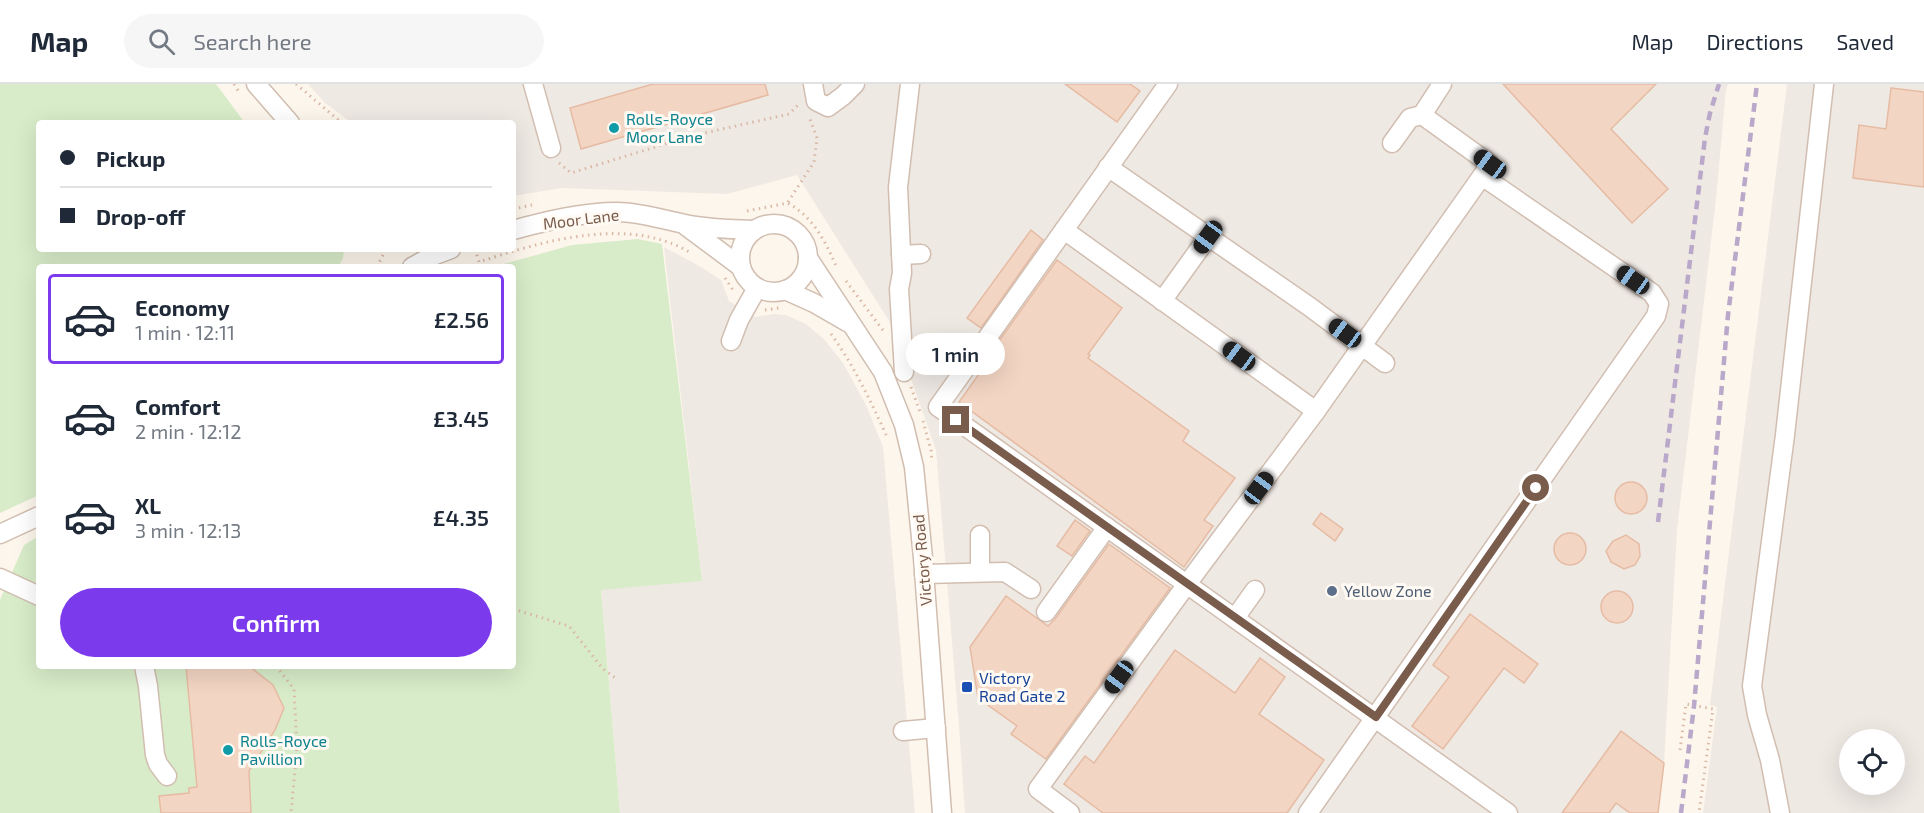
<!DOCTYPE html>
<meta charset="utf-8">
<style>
:root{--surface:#fff;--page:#f6f6f7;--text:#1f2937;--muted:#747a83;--line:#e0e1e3;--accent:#7c3aed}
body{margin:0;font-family:"Exo 2",sans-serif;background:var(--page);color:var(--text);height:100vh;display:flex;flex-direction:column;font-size:22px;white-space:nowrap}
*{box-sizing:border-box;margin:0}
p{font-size:20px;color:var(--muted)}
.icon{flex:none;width:33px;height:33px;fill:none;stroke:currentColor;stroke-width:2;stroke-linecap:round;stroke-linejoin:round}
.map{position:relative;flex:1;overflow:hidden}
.panel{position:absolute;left:36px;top:180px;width:480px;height:405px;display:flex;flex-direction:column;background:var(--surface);border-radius:6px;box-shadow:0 6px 24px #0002}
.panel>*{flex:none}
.banner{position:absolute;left:36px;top:36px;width:480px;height:132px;border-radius:6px;box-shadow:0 6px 24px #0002;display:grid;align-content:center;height:132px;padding:0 24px;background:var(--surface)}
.tools{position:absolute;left:1839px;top:645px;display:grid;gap:12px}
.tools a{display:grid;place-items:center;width:66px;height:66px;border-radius:50%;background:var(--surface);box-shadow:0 6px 24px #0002;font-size:30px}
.end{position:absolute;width:27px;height:27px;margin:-14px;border:8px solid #7a5c4d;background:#fff;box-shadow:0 0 0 3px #fff}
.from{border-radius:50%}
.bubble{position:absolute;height:42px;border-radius:21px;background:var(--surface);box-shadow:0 6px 24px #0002;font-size:20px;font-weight:600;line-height:42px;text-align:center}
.car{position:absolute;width:18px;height:36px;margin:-18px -9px;border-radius:8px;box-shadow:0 0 4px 2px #0007;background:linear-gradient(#222 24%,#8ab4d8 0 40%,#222 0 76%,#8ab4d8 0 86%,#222 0)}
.banner b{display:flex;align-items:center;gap:21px;height:57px;font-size:22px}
.banner b+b{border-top:2px solid var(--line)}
.banner i{width:15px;height:15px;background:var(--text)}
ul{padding:10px 0 0;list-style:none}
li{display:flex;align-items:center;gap:18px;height:90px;margin:0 12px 9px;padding:0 12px;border:3px solid transparent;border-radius:6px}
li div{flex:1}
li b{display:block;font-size:22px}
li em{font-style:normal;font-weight:600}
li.current{border-color:var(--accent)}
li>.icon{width:54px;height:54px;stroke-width:1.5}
.action{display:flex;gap:12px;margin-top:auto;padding:12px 24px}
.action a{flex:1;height:69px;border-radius:36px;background:var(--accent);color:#fff;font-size:24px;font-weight:600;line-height:69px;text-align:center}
header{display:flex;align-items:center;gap:36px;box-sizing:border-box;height:84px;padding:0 30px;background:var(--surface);border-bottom:2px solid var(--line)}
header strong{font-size:28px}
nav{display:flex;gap:33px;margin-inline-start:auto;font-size:21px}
.search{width:420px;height:54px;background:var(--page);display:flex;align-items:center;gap:15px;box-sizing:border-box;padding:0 21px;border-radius:33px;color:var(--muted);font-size:22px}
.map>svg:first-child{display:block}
.industrial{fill:#efe9e4;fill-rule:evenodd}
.green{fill:#d8ecc9}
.building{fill:#f3d5c3;stroke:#e6bba3;stroke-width:1.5}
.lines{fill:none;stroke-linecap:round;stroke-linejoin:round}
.minor-casing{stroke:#d1beb0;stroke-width:21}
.path{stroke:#d9b8a5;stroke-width:3;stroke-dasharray:1.5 4.5;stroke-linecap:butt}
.minor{stroke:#fff;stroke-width:18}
.rail{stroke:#b9a8c9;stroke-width:4.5;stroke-dasharray:9 6;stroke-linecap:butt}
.route{stroke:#7a5c4d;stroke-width:8}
.culture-dot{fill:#0f9aa8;stroke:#fffaf3;stroke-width:2}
.service-dot{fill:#5c6f8a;stroke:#fffaf3;stroke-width:2}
.transit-dot{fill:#1a4fb4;stroke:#fffaf3;stroke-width:2}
.labels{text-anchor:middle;stroke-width:6;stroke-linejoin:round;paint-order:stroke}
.culture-label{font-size:16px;fill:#0d838f;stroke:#fffaf3;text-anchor:start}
.street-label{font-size:16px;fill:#7a5c4d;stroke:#fffaf3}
.service-label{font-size:16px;fill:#4e5e75;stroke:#fffaf3;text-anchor:start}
.transit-label{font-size:16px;fill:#164399;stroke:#fffaf3;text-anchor:start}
</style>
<header>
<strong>Map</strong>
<div class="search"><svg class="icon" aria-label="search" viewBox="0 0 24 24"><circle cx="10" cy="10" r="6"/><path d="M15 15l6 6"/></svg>Search here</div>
<nav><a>Map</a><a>Directions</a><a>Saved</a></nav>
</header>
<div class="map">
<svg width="1924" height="729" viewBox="0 0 1924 729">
<rect width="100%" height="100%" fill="#fdf6ec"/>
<g class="industrial">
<polygon points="308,0 1728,0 1726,5 1716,115 1677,446 1664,679 1658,729 965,729 959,642 936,366 911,295 889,237 797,91 727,110 562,104 513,112 513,39 352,39 324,18"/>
<path d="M1787,0H1924V729H1703L1717,623L1710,621ZM1850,656H1894V700H1850Z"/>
<polygon points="664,163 701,183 721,196 729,217 755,233 774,230 786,231 806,240 824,255 843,279 866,321 883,363 915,729 620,729 601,505 702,497"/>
</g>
<g class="green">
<polygon points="0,0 216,0 245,39 39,39 39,165 344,165 343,174 338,183 39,183 39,411 0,429"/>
<polygon points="638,155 662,160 702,497 601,506 620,729 0,729 0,516 24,461 39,452 39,582 513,582 513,183 493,183 572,161"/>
</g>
<g class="building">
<polygon points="653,0 765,0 768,11 581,65 570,24"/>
<polygon points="1065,0 1130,0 1140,7 1117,38"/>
<polygon points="1503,0 1656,0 1611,45 1668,105 1632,139"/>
<polygon points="1891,4 1924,8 1924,103 1853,94 1859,41 1886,45"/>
<polygon points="1031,146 1043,156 981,244 967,234"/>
<polygon points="1057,176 1122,224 1088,270 1090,271 1088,274 1189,347 1183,357 1235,394 1204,436 1213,442 1184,483 959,318 1001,259 999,257"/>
<circle cx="1631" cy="414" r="16"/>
<polygon points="1321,429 1343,445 1335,457 1313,440"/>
<polygon points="1075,436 1090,447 1072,472 1057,462"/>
<circle cx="1570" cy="465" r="16"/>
<polygon points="1626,451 1639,460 1640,472 1635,481 1624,485 1611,478 1606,467 1613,457"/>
<polygon points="1109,460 1170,504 1046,675 1011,650 1017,642 978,614 970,563 1006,512 1048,542 1055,535"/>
<circle cx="1617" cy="523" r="16"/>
<polygon points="1470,530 1538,580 1524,599 1504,584 1443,665 1412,642 1449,593 1433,581"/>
<polygon points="1175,566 1235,609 1260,574 1285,593 1259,630 1324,676 1287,729 1103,729 1064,700 1085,672 1094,679"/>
<polygon points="186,582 249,582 273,601 284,624 275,646 249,687 251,729 161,729 159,712 189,709 189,704 197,703"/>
<polygon points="1621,647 1664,679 1658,729 1630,729 1616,719 1609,729 1562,729"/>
</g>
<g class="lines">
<defs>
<g id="minor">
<polyline points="256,0 290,39"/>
<polyline points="533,0 551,64"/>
<polyline points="813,0 816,17 828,23 843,12 855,0"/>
<polyline points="1168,0 938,323 1508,729"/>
<polyline points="1442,0 1422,31 1490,80 1482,92"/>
<polyline points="1392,59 1410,34 1422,31"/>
<polyline points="1108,83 1310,223 1385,279"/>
<circle cx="774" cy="174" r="34"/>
<polyline points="686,142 741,183"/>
<path d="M513,146C546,137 583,128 617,128C641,128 663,136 685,140C707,145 731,145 754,146"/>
<polyline points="1064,146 1316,327"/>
<polyline points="901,171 921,170"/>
<polyline points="808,174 883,288 904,341 914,383 923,474 942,729"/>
<polyline points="412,183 430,173 451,165"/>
<polyline points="785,206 814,219 847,238"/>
<polyline points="1162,217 1208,153"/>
<polyline points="731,257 739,236 757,204"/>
<polyline points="904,288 899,205 902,189 898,103 910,0"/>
<polyline points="0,450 39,432"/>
<polyline points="980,488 980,451"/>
<polyline points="924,490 1005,488 1031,505"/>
<polyline points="0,494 39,512"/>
<polyline points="1046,528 1107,443"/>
<polyline points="1235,534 1255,506"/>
<polyline points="144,582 148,602 155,671 158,680 167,692"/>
<polyline points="903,647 936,644"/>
<polyline points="1070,729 1038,705 1187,500 1316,327 1482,92 1652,209 1659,220 1656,232 1308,729"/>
<polyline points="1780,729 1770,676 1757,631 1752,602 1785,351 1824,0"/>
</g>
</defs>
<use href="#minor" class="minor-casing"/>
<g class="path">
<polyline points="234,0 239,8"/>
<polyline points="296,0 342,39"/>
<polyline points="559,79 571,89 691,52 789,30 800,19"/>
<polyline points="788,118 814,78 817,54 810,35"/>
<polyline points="513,125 532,121"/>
<path d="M747,127L788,119C814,134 825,157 837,184"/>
<path d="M475,165L479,178C543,157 629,131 691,169"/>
<polyline points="377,183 386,165"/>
<polyline points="725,194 735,209"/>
<polyline points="846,197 885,249"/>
<polyline points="765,226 779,224"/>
<path d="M831,250C855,283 871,318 888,355"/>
<polyline points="911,303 920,328"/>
<polyline points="923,337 931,366 932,378"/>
<polyline points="513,525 569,542 603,585 617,595"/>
<polyline points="276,582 294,605 297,664 291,729"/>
<polyline points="1680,666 1686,620 1713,625 1699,729"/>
</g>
<use href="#minor" class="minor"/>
<g class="rail">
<polyline points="1658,438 1705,54 1710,29 1719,0"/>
<polyline points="1681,729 1694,622 1728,231 1757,0"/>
</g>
</g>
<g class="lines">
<polyline class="route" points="956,336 1376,633 1536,404"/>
</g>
<g class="culture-dot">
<circle cx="614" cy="44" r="6"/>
<circle cx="228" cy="666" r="6"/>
</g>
<circle class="service-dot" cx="1332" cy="507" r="6"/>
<rect class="transit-dot" x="961" y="597" width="12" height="12" rx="3"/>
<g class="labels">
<g class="culture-label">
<text x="626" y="41">Rolls-Royce<tspan x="626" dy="18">Moor Lane</tspan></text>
<text x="240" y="663">Rolls-Royce<tspan x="240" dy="18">Pavillion</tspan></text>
</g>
<g class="street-label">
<text transform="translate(581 135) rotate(-7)" y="6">Moor Lane</text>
<text transform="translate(922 476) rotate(-95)" y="6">Victory Road</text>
</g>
<g class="service-label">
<text x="1344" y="513">Yellow Zone</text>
</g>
<g class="transit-label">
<text x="979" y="600">Victory<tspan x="979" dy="18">Road Gate 2</tspan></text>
</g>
</g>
</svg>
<div class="tools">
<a><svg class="icon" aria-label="locate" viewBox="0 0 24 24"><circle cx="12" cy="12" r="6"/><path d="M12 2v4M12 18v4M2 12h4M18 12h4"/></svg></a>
</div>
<i class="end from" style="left:1536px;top:404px"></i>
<i class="end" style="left:956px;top:336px"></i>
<div class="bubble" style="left:906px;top:249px;width:99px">1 min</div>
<i class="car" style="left:1490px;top:80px;rotate:306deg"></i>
<i class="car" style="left:1208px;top:153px;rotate:216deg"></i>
<i class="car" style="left:1633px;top:196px;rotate:305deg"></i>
<i class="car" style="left:1345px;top:249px;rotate:306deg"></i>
<i class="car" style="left:1239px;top:272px;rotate:306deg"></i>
<i class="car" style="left:1259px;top:404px;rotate:37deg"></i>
<i class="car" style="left:1119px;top:593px;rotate:216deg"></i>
<div class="banner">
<b><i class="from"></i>Pickup</b>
<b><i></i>Drop-off</b>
</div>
<section class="panel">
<ul>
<li class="current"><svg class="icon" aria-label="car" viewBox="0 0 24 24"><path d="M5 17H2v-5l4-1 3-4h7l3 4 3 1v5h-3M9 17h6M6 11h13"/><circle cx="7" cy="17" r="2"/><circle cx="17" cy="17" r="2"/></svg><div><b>Economy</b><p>1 min · 12:11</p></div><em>£2.56</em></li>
<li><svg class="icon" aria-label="car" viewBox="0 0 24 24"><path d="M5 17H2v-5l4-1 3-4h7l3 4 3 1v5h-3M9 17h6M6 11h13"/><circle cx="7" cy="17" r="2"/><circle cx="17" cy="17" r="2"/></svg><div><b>Comfort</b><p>2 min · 12:12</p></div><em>£3.45</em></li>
<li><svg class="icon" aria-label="car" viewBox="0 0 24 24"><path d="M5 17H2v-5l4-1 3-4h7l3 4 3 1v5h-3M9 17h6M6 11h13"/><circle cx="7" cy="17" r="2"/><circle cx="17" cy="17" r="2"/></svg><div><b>XL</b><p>3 min · 12:13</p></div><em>£4.35</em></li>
</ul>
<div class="action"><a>Confirm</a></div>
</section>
</div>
